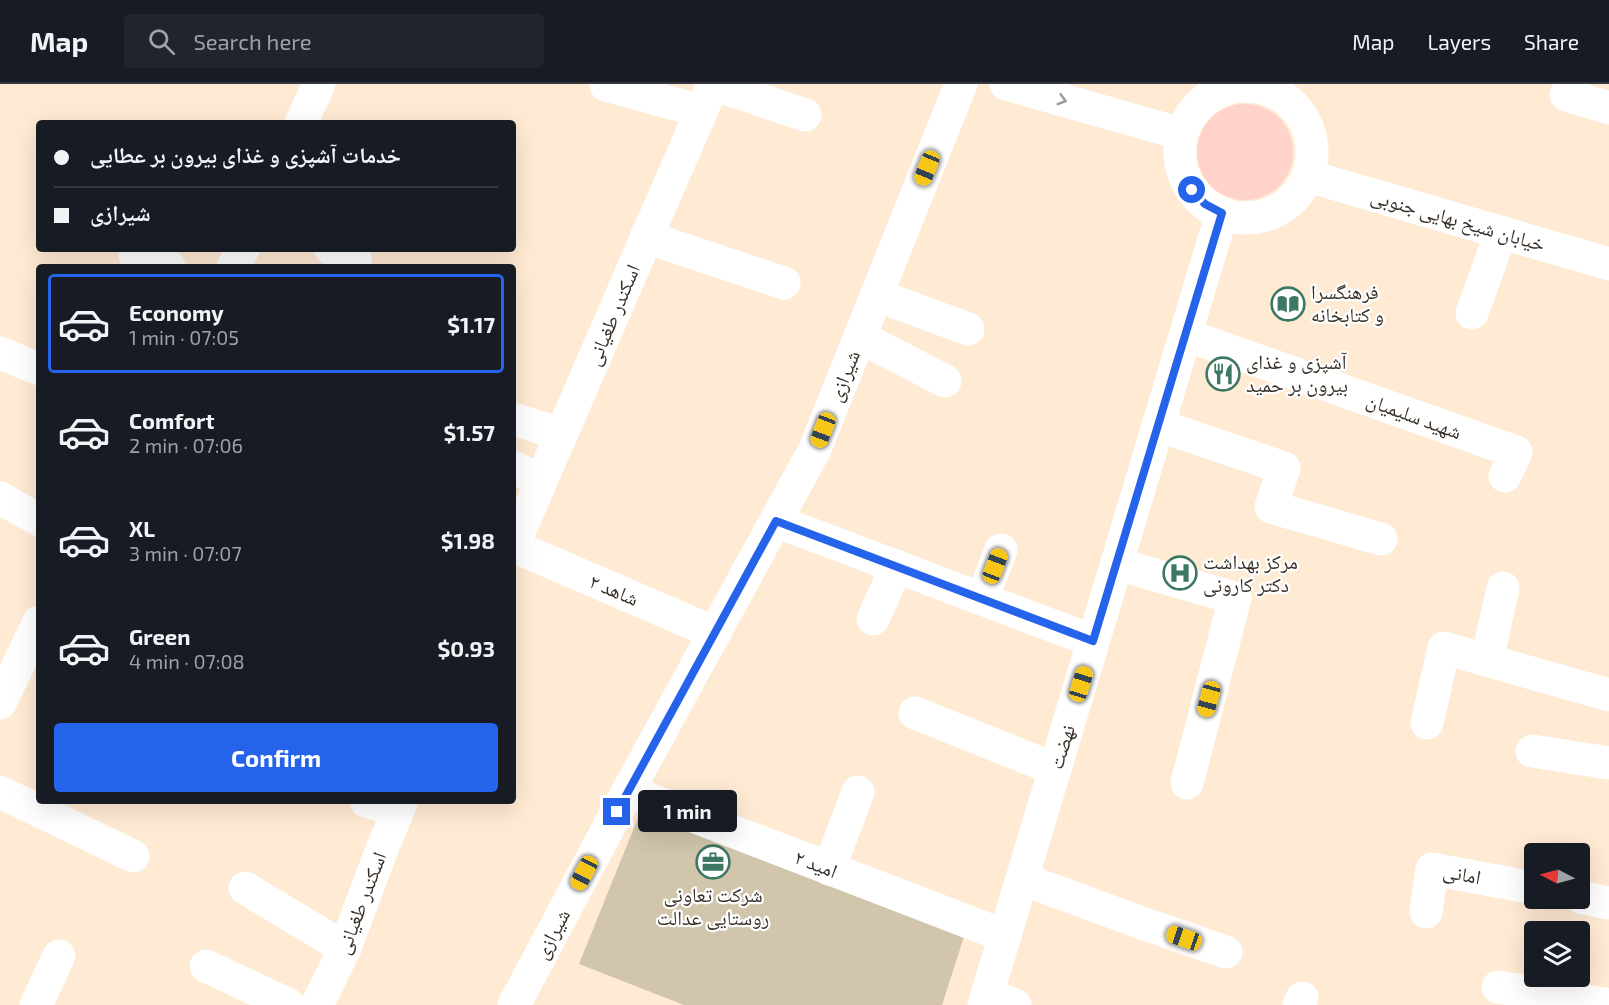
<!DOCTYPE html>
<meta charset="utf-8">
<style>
:root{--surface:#171b24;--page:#20242c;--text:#f1f3f6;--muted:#9ea1a6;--line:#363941;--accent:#2563eb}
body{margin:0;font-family:"Exo 2","Noto Naskh Arabic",sans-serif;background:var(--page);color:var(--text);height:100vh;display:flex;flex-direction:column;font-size:22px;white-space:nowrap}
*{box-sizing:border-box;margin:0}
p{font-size:20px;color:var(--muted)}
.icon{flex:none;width:33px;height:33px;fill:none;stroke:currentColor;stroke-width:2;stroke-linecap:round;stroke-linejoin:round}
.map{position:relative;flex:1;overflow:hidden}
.side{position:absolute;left:36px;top:180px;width:480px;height:540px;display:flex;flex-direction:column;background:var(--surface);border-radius:6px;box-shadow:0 6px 24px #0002}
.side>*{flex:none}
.top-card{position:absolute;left:36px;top:36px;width:480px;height:132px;border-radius:6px;box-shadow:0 6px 24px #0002;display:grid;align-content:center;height:132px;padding:0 18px;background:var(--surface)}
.needle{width:39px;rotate:276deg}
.buttons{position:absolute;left:1524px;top:759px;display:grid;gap:12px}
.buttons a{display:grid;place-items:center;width:66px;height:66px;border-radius:6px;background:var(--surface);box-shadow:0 6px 24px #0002;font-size:30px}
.end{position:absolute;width:27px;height:27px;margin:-14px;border:8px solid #2563eb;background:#fff;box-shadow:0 0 0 3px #fff}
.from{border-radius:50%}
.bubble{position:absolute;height:42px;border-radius:6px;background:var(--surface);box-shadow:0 6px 24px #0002;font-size:20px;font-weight:700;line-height:42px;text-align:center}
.car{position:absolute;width:18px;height:36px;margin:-18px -9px;border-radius:8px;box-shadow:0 0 4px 2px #0007;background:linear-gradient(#f5c518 24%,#345 0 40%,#f5c518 0 76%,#345 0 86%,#f5c518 0)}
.top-card b{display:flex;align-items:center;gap:21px;height:57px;font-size:22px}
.top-card b+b{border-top:2px solid var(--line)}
.top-card i{width:15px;height:15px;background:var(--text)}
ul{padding:10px 0 0;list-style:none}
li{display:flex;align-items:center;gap:18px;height:99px;margin:0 12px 9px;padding:0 6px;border:3px solid transparent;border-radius:6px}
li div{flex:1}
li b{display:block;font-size:22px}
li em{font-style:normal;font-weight:700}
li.current{border-color:var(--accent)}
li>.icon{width:54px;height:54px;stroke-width:1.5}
.button{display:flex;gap:12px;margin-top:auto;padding:12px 18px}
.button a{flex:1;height:69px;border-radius:6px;background:var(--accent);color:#fff;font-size:24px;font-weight:700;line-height:69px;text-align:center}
header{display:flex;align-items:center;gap:36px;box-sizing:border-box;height:84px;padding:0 30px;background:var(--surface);border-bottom:2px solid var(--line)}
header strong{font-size:28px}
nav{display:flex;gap:33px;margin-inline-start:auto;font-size:21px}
.search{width:420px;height:54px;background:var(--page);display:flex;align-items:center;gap:15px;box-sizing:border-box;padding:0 21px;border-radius:6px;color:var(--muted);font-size:22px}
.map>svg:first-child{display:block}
.green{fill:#ffd2ca}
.building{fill:#d1c6ac}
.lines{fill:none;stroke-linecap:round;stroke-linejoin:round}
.minor{stroke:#fff;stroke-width:33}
.oneway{stroke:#9c9893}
.route{stroke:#2563eb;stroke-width:8}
.labels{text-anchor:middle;stroke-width:4.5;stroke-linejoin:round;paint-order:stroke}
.street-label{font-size:20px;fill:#383027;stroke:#fff}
.poi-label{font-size:20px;fill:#383027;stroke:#fff;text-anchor:start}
</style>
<header>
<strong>Map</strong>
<div class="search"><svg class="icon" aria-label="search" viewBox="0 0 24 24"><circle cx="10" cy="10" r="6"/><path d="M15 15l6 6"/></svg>Search here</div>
<nav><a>Map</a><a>Layers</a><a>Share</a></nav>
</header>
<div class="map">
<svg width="1609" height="921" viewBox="0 0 1609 921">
<rect width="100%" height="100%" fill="#ffead3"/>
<circle class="green" cx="1245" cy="68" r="48"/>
<polygon class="building" points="644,719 969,837 942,921 684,921 579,880"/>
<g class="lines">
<g class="minor">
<polyline points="713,0 805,31"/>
<polyline points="1006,0 1182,50"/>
<polyline points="606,1 701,27"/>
<circle cx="1246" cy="68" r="66"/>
<polyline points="1566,11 1609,24"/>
<polyline points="301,39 319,0"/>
<polyline points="1308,92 1609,180"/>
<polyline points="646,153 784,199"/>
<polyline points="331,165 355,176"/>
<polyline points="135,171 169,183"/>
<polyline points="233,183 243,165"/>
<polyline points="876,211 968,245"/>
<polyline points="1472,229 1501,148"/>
<polyline points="1186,251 1516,368 1505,392"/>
<polyline points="860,253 945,297"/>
<polyline points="0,269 39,285"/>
<polyline points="513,335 561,350"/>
<polyline points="1158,341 1284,384 1271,423 1381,455"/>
<polyline points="513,383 541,397"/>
<polyline points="0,414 39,436"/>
<polyline points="776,437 1093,557"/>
<polyline points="513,462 713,0"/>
<polyline points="513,462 715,549"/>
<polyline points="1117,480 1235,514 1187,699"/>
<polyline points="982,515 1001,466"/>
<polyline points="873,535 897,482"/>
<polyline points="1487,576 1503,504"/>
<polyline points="0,619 39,538"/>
<polyline points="915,629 1055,685"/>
<polyline points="1427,639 1444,564 1609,611"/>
<polyline points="1532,667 1609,679"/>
<polyline points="628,707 1005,852"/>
<polyline points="0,708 133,772"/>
<polyline points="366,717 398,726"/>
<polyline points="829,785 858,708"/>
<polyline points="1022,795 1142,839 1226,868"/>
<polyline points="245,804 345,864"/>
<polyline points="1580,813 1609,819"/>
<polyline points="1426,828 1432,785 1534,804"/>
<polyline points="206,882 289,921"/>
<polyline points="1498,903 1605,920"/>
<polyline points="987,910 1015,921"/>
<polyline points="36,921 59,872"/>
<polyline points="317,921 345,864 382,765 402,717"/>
<polyline points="514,921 628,707 815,365 961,0"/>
<polyline points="984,921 1222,129"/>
<polyline points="1299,921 1302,914"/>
</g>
</g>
<defs><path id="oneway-chevron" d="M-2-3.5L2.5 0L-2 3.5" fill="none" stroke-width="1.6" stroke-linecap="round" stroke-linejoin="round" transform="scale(1.5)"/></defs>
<use class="oneway" href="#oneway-chevron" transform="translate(1062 16) rotate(16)"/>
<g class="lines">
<polyline class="route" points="617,728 776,437 1093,557 1222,129 1205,120 1192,106"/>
</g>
<defs>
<symbol id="library-ring" viewBox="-11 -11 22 22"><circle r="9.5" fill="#fff" stroke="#3c7862" stroke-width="1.5"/><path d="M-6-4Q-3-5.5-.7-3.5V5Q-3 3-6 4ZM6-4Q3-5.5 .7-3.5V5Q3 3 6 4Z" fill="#3c7862"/></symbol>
<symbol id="restaurant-ring" viewBox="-11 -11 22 22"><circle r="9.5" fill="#fff" stroke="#3c7862" stroke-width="1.5"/><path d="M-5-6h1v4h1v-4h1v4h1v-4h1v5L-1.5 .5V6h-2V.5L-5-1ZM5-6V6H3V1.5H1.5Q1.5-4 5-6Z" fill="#3c7862"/></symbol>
<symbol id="hospital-ring" viewBox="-11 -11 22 22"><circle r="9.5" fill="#fff" stroke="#3c7862" stroke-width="1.5"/><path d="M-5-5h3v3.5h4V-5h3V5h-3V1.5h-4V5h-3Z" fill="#3c7862"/></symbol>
<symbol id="office-ring" viewBox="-11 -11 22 22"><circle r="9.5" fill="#fff" stroke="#3c7862" stroke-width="1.5"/><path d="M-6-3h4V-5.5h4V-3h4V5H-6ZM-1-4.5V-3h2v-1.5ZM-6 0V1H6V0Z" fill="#3c7862"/></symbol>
</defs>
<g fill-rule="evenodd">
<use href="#library-ring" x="1269" y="201" width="38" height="38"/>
<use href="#restaurant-ring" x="1204" y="271" width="38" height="38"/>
<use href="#hospital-ring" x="1161" y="470" width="38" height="38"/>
<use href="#office-ring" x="694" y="759" width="38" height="38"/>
</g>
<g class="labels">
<g class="street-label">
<text transform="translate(1458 136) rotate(16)" y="7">خیابان شیخ بهایی جنوبی</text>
<text transform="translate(613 231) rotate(-67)" y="7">اسکندر طغیانی</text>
<text transform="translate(844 292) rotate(-68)" y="7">شیرازی</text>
<text transform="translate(1414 332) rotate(20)" y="7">شهید سلیمیان</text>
<text transform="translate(614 506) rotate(23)" y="7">شاهد ۲</text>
<text transform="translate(1062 663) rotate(-73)" y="7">نهضت</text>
<text transform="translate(816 780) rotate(21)" y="7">امید ۲</text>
<text transform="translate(1462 790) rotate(11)" y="7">امانی</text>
<text transform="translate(361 819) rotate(-69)" y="7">اسکندر طغیانی</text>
<text transform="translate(552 850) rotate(-62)" y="7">شیرازی</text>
</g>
<g class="poi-label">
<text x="1311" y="215">فرهنگسرا<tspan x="1311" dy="23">و کتابخانه</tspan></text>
<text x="1246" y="285">آشپزی و غذای<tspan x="1246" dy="23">بیرون بر حمید</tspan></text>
<text x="1203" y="485">مرکز بهداشت<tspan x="1203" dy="23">دکتر کارونی</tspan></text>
<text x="713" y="818" text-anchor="middle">شرکت تعاونی<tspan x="713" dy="23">روستایی عدالت</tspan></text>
</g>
</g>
</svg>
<div class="buttons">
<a><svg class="needle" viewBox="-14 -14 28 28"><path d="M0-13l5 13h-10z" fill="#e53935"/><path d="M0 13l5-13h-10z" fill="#9ea1a6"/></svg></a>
<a><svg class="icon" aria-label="layers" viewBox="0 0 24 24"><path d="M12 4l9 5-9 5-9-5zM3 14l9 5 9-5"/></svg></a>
</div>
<i class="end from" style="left:1192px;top:106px"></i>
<i class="end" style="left:617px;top:728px"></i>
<div class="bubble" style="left:638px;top:706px;width:99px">1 min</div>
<i class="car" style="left:927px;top:84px;rotate:202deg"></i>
<i class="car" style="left:823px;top:346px;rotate:201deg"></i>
<i class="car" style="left:995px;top:482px;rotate:21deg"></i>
<i class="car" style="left:1081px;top:600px;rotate:17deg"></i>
<i class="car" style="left:1209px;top:615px;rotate:195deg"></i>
<i class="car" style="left:584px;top:789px;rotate:208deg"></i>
<i class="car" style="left:1184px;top:854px;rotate:289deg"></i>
<div class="top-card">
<b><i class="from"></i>خدمات آشپزی و غذای بیرون بر عطایی</b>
<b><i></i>شیرازی</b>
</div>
<section class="side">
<ul>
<li class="current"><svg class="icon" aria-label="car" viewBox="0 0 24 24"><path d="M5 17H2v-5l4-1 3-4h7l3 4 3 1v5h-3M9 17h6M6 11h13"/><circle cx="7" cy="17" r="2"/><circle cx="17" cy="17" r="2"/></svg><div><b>Economy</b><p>1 min · 07:05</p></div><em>$1.17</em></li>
<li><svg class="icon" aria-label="car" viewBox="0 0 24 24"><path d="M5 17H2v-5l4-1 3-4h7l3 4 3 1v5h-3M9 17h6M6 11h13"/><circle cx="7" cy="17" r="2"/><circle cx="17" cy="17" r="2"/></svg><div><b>Comfort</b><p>2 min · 07:06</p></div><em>$1.57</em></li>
<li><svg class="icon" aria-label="car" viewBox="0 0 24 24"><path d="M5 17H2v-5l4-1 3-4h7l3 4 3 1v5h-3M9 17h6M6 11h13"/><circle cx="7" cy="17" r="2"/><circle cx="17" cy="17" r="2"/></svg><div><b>XL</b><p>3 min · 07:07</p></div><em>$1.98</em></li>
<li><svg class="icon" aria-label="car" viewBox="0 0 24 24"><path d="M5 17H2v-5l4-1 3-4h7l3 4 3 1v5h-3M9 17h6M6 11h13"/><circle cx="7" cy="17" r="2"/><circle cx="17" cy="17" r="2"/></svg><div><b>Green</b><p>4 min · 07:08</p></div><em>$0.93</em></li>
</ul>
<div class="button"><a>Confirm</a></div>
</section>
</div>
